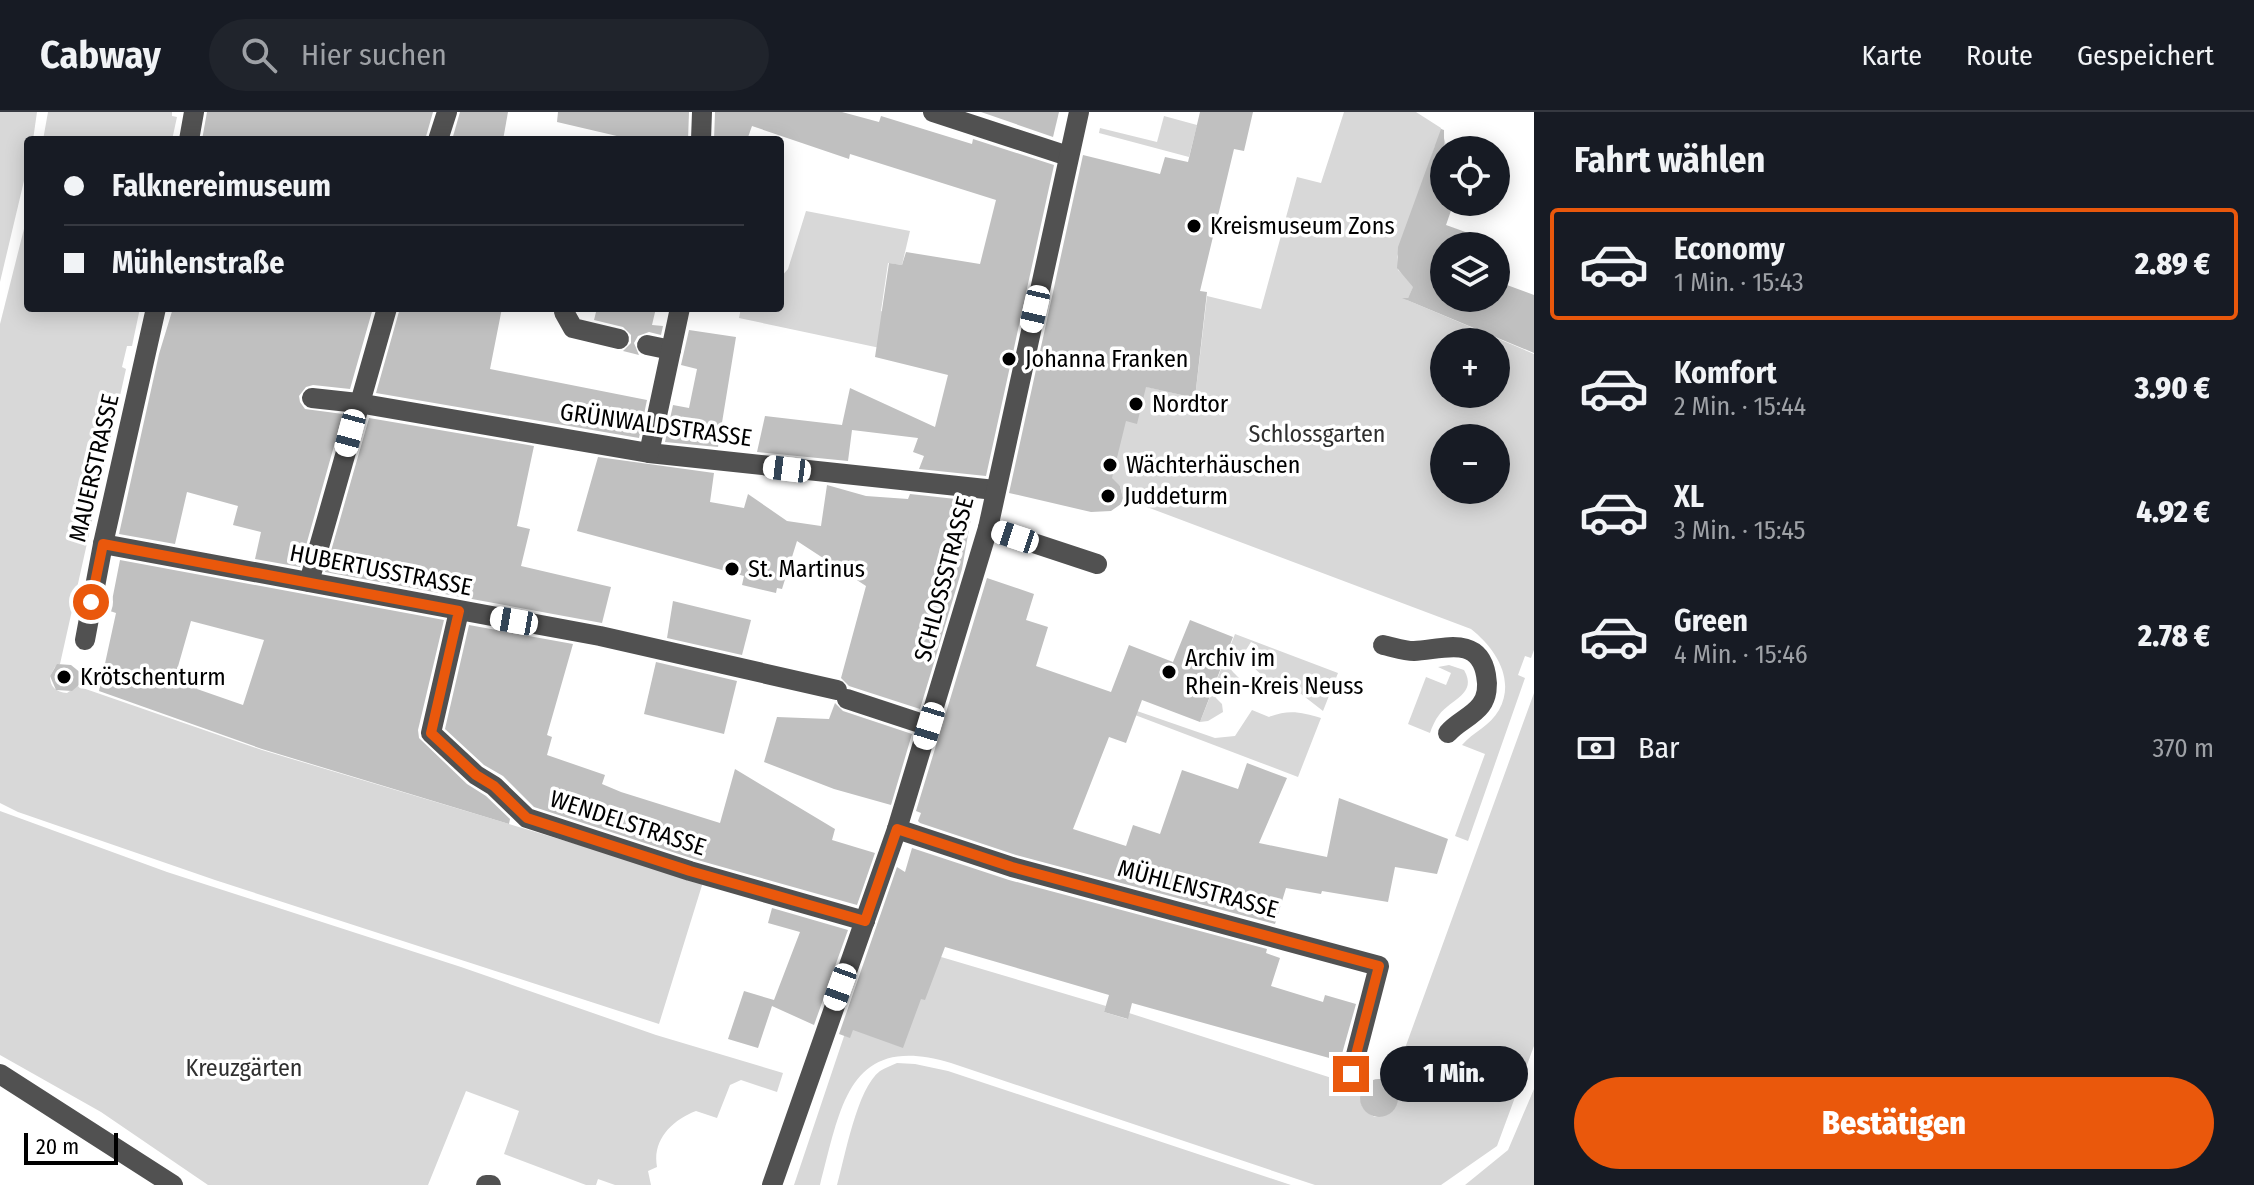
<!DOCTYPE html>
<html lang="de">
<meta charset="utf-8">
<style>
:root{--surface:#171b24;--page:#20242c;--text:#f1f3f6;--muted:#9ea1a6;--line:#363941;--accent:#ea580c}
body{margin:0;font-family:"Fira Sans Condensed",sans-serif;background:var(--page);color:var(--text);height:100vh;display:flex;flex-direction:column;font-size:30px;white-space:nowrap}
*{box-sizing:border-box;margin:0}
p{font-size:26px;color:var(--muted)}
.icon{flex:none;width:44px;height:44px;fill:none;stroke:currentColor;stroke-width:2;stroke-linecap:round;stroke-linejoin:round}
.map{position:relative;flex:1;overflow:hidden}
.panel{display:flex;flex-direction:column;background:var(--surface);width:720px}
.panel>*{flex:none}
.top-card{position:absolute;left:24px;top:24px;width:760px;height:176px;border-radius:8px;box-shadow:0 4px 20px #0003;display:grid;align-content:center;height:176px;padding:0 40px;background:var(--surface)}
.buttons{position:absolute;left:1430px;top:24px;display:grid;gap:16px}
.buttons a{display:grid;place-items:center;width:80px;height:80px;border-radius:50%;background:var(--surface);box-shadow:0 4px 20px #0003;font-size:40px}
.scale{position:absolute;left:24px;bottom:20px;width:94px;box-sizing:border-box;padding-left:8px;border:4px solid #000;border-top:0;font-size:22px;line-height:28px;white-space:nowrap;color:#000;-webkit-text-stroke:6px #fff;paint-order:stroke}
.end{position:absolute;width:36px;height:36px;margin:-18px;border:10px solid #ea580c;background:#fff;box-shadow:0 0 0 4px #fff}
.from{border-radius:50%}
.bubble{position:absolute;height:56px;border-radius:28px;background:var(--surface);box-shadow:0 4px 20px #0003;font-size:26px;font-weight:800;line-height:56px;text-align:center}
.car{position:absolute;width:24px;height:48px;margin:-24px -12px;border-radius:10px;box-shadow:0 0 6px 2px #0007;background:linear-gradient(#fff 24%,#345 0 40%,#fff 0 76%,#345 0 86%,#fff 0)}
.top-card b{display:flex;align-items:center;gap:28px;height:76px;font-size:30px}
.top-card b+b{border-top:2px solid var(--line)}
.top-card i{width:20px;height:20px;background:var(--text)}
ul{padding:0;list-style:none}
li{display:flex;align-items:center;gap:24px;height:112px;margin:0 16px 12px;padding:0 24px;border:4px solid transparent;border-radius:8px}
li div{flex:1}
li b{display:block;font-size:30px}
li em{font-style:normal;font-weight:800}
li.current{border-color:var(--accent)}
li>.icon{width:72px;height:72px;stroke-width:1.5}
h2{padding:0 40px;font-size:36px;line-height:96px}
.pay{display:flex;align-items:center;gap:20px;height:88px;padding:0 40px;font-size:30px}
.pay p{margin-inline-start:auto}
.cta{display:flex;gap:16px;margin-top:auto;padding:16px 40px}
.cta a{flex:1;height:92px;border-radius:48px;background:var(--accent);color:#fff;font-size:32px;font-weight:800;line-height:92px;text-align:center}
header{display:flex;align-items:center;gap:48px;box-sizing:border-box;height:112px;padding:0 40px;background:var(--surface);border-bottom:2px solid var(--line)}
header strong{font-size:38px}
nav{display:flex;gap:44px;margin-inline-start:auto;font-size:28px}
.search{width:560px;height:72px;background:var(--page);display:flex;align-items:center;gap:20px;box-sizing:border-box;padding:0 28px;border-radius:44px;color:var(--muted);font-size:30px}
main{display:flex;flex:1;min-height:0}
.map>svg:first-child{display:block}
.green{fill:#d8d8d8;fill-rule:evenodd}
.building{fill:#c0c0c0;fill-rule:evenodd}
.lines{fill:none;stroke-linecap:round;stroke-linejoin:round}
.minor{stroke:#515151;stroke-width:20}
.route{stroke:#ea580c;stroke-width:10}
.poi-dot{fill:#000;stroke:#fff;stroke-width:3}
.labels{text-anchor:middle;stroke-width:7;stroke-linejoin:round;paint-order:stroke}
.poi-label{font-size:24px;fill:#000;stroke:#fff;text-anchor:start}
.street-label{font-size:24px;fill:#000;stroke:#fff}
.park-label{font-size:24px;fill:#2f2f2f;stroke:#fff}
</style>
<header>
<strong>Cabway</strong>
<div class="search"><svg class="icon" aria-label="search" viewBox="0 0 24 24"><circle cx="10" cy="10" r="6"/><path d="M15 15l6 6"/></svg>Hier suchen</div>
<nav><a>Karte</a><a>Route</a><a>Gespeichert</a></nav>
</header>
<main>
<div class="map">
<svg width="1534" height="1073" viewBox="0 0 1534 1073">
<rect width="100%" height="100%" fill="#fff"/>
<g class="green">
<polygon points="0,0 37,0 33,28 28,28 28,52 0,170"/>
<polygon points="48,0 172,0 172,4 177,5 172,28 43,28"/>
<path d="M1344,0H1416L1441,16L1446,33L1435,34L1397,145L1398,158L1415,172L1407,188L1534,242V538L1531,546L1525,544L1518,563L1525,566L1468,729L1455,724L1485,642L1462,633C1473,620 1490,614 1499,598C1516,567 1495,536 1471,517L1123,386L1120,374L1110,368L1130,271L1195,286L1207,184L1261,197L1297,65L1321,71ZM1444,230H1496V282H1444ZM1444,326H1496V378H1444Z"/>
<polygon points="1164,4 1197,13 1189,45 1099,21 1100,16 1157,30"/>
<polygon points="806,99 910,119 902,153 888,151 881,199 886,201 880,236 739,206 741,196 780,196 780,166 788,157"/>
<path d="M28,101V196H140L132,234H127L122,255L126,257L60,552L55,555L50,564C50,575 56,580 67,581L77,574L262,638L703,770L659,912L215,768L18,700L0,691V212Z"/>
<path d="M1235,522L1338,561L1323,599L1296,578L1268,569L1251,553L1257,533L1251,530L1239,549L1230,544C1225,554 1232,559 1239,566V570L1218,579L1216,586L1222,592L1223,600L1208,609L1200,610Z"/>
<path d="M1449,553L1464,558C1478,582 1451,587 1439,603C1435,608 1432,615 1430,621L1408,612L1426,565L1446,573L1451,561L1438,555Z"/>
<path d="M1534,581V934L1497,1034L1441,1073H1315L951,951C848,920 841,995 820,1073H794L877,826L1106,894L1104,900L1127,907L1129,901L1363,976C1358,989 1361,999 1375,1005L1389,1002C1398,992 1400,983 1392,972Z"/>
<path d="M1252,598L1269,605C1288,597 1302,600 1321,606L1298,665L1135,603L1137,599L1215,626L1235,624Z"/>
<path d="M0,699L167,760L461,855L656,923L783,961L777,980L741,968L730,973L717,1006L696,999C672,1008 652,1028 657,1055L648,1059L651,1073H615L598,1067L596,1073H586L504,1042L519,999L466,979L428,1073H208L101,1000L0,943Z"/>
<path d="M897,951L915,952L948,959L1291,1073H837C845,1045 857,976 880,959C885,956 892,953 897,951Z"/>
<polygon points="1534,977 1534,1073 1465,1073 1508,1038"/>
</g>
<g class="building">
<polygon points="207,0 433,0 425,28 202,28"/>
<polygon points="460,0 508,0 503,28 452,28"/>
<polygon points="558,0 689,0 688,28 634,28 557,10"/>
<polygon points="715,0 842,0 879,10 881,4 972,32 973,27 1054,53 986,364 919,357 924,344 913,340 918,326 852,318 848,349 757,340 765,304 842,313 850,276 935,315 948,263 875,245 889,151 902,153 906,140 980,152 996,88 850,42 849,47 752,14 747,28 714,28"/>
<polygon points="981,0 1059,0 1053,25"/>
<polygon points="1200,0 1253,0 1244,39 1234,37 1200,179 1207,180 1195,286 1146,275 1137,312 1126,309 1112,366 1120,374 1123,386 1121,392 1111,399 1091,400 1009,381 1083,43 1160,62 1165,45 1188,50"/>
<polygon points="1441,17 1444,18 1444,90 1454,90 1446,113 1496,131 1495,134 1444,134 1444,186 1496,186 1496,169 1534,183 1534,241 1402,186 1408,186 1413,175 1397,156 1398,135"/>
<polygon points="173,196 373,196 350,277 313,273 306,275 299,284 300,290 305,297 343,302 300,455 255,447 261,420 233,413 238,394 187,380 175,432 119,422 159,242"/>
<polygon points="400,196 502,196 490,257 647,288 639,326 376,281"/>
<polygon points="597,196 656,196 652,213 663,214 661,223 649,220 638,224 634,231 639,243 623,239 631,231 631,223 623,215 594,208"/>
<polygon points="689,218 736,225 718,335 665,330 673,293 689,296 697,257 681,253"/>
<polygon points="369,306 534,334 517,414 530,417 521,454 611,475 602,511 325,460"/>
<polygon points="598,345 714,361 710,390 744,396 748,382 787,409 821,414 827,373 866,384 908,387 910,382 974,389 962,457 920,597 849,574 841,566 866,474 797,429 782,477 777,476 776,481 742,473 744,464 577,419"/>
<path d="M120,448L444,508L418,618L419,626L467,672L486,684L510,707L509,712L262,637L99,579L116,501L110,499ZM191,509L264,528L243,593L197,577L201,566L177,558Z"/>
<polygon points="987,466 1034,482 1026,508 1048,515 1036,554 1111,580 1129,533 1173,550 1190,508 1233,525 1200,610 1142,588 1126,631 1109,625 1073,717 1126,734 1133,713 1160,722 1182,658 1238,677 1247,651 1287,666 1259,731 1327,745 1339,686 1448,727 1437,762 1395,755 1388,790 1322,779 1321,782 1286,776 1275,812 1016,743 920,711 918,709 921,701 916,699"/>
<polygon points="673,489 751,508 742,543 667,526"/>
<polygon points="469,513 573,532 547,623 552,625 547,643 605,663 602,672 621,680 720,711 735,657 835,717 832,728 875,741 857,793 694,747 534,695 503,664 484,653 445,617"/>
<polygon points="656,550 737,569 724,622 644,602"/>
<polygon points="57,552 71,553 87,566 72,579 56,578 50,564"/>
<polygon points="835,591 843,599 912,622 891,693 834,677 764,650 777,605 829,607"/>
<polygon points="912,736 1009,768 1267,837 1266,841 1280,846 1271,874 1323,890 1325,883 1356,892 1340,949 1132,891 1128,907 1104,900 1109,883 945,835 925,888 921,887 903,936 853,918 850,926 839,922 897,755 905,760"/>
<polygon points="772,796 848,818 814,913 772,894 758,936 728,927 744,879 774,888 800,820 768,811"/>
<circle cx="1379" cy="986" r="19"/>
</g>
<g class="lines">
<g class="minor">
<polyline points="933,0 1068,44"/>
<polyline points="189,28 194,0"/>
<polyline points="438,28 447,0"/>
<polyline points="701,28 702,0"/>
<polyline points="565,196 564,200 573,216 619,227"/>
<polyline points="647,233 671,238"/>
<polyline points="312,286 358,291 649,341 995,378"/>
<polyline points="649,341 680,196"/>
<polyline points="988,416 1097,452"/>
<polyline points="103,432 600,524 837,578"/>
<polyline points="309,470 387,196"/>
<polyline points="459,499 431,621 476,663 494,674 527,706 690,759 865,809"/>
<polyline points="85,528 103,432 156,196"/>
<path d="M1383,533C1393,535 1404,539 1414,539C1441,538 1479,522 1486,563C1488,573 1487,585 1481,593C1472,605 1457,610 1448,621"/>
<polyline points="847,587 929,614"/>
<polyline points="897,717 1012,755 1379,854 1351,962"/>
<polyline points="0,962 173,1073"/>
<polyline points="486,1073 491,1073"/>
<polyline points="772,1073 897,717 988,416 1079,0"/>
</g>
</g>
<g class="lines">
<polyline class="route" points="91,490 103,432 459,499 431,621 476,663 494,674 527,706 690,759 865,809 897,717 1012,755 1379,854 1351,962"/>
</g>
<g class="poi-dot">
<circle cx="1194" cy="114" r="8"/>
<circle cx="1009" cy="247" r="8"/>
<circle cx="1136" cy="292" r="8"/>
<circle cx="1110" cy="353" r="8"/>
<circle cx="1108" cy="384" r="8"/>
<circle cx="732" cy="457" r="8"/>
<circle cx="1169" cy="560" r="8"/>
<circle cx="64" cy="565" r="8"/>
</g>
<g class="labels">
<g class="poi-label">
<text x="1210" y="122">Kreismuseum Zons</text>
<text x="1025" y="255">Johanna Franken</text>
<text x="1152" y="300">Nordtor</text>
<text x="1126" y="361">Wächterhäuschen</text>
<text x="1124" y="392">Juddeturm</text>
<text x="748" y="465">St. Martinus</text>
<text x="1185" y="554">Archiv im<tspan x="1185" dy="28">Rhein-Kreis Neuss</tspan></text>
<text x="80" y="573">Krötschenturm</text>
</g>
<g class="street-label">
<text transform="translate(656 313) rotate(8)" y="8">GRÜNWALDSTRASSE</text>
<text transform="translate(94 356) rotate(-77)" y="8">MAUERSTRASSE</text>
<text transform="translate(381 458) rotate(11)" y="8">HUBERTUSSTRASSE</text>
<text transform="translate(944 467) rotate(-75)" y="8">SCHLOSSSTRASSE</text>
<text transform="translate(628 711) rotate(18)" y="8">WENDELSTRASSE</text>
<text transform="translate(1198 777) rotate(15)" y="8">MÜHLENSTRASSE</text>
</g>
<g class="park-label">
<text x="1317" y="330">Schlossgarten</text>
<text x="244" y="964">Kreuzgärten</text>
</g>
</g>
</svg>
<div class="buttons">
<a><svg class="icon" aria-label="locate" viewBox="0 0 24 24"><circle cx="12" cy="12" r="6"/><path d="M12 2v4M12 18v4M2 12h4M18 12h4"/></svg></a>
<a><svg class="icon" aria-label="layers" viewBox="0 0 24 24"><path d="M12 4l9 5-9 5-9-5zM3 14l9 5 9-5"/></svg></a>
<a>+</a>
<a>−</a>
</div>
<div class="scale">20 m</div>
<i class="end from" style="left:91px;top:490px"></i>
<i class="end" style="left:1351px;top:962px"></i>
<div class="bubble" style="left:1380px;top:934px;width:148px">1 Min.</div>
<i class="car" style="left:1035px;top:197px;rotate:193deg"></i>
<i class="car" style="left:350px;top:321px;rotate:195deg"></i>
<i class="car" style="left:787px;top:357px;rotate:277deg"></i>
<i class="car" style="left:1015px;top:425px;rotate:288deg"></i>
<i class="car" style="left:514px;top:509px;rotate:280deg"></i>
<i class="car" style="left:929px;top:614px;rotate:197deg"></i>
<i class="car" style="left:840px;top:875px;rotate:200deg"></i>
<div class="top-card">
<b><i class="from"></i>Falknereimuseum</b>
<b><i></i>Mühlenstraße</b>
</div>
</div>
<section class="panel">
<h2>Fahrt wählen</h2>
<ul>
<li class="current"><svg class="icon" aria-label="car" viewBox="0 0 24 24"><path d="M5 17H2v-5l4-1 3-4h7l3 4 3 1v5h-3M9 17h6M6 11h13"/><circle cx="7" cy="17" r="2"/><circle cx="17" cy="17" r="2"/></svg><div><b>Economy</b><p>1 Min. · 15:43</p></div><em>2.89 €</em></li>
<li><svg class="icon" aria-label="car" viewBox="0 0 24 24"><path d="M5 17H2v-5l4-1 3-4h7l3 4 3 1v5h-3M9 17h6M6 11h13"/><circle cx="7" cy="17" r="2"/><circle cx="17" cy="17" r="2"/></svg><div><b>Komfort</b><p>2 Min. · 15:44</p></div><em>3.90 €</em></li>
<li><svg class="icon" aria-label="car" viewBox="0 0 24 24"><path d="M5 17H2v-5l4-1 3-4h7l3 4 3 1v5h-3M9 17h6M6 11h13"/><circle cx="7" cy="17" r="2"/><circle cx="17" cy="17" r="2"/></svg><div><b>XL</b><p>3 Min. · 15:45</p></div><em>4.92 €</em></li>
<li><svg class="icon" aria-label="car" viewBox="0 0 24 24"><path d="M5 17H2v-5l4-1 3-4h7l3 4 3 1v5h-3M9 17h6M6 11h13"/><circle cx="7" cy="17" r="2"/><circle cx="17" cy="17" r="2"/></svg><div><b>Green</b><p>4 Min. · 15:46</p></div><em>2.78 €</em></li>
</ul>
<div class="pay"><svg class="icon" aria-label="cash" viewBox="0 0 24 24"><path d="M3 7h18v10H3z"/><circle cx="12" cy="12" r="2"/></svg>Bar<p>370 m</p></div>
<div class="cta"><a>Bestätigen</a></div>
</section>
</main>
